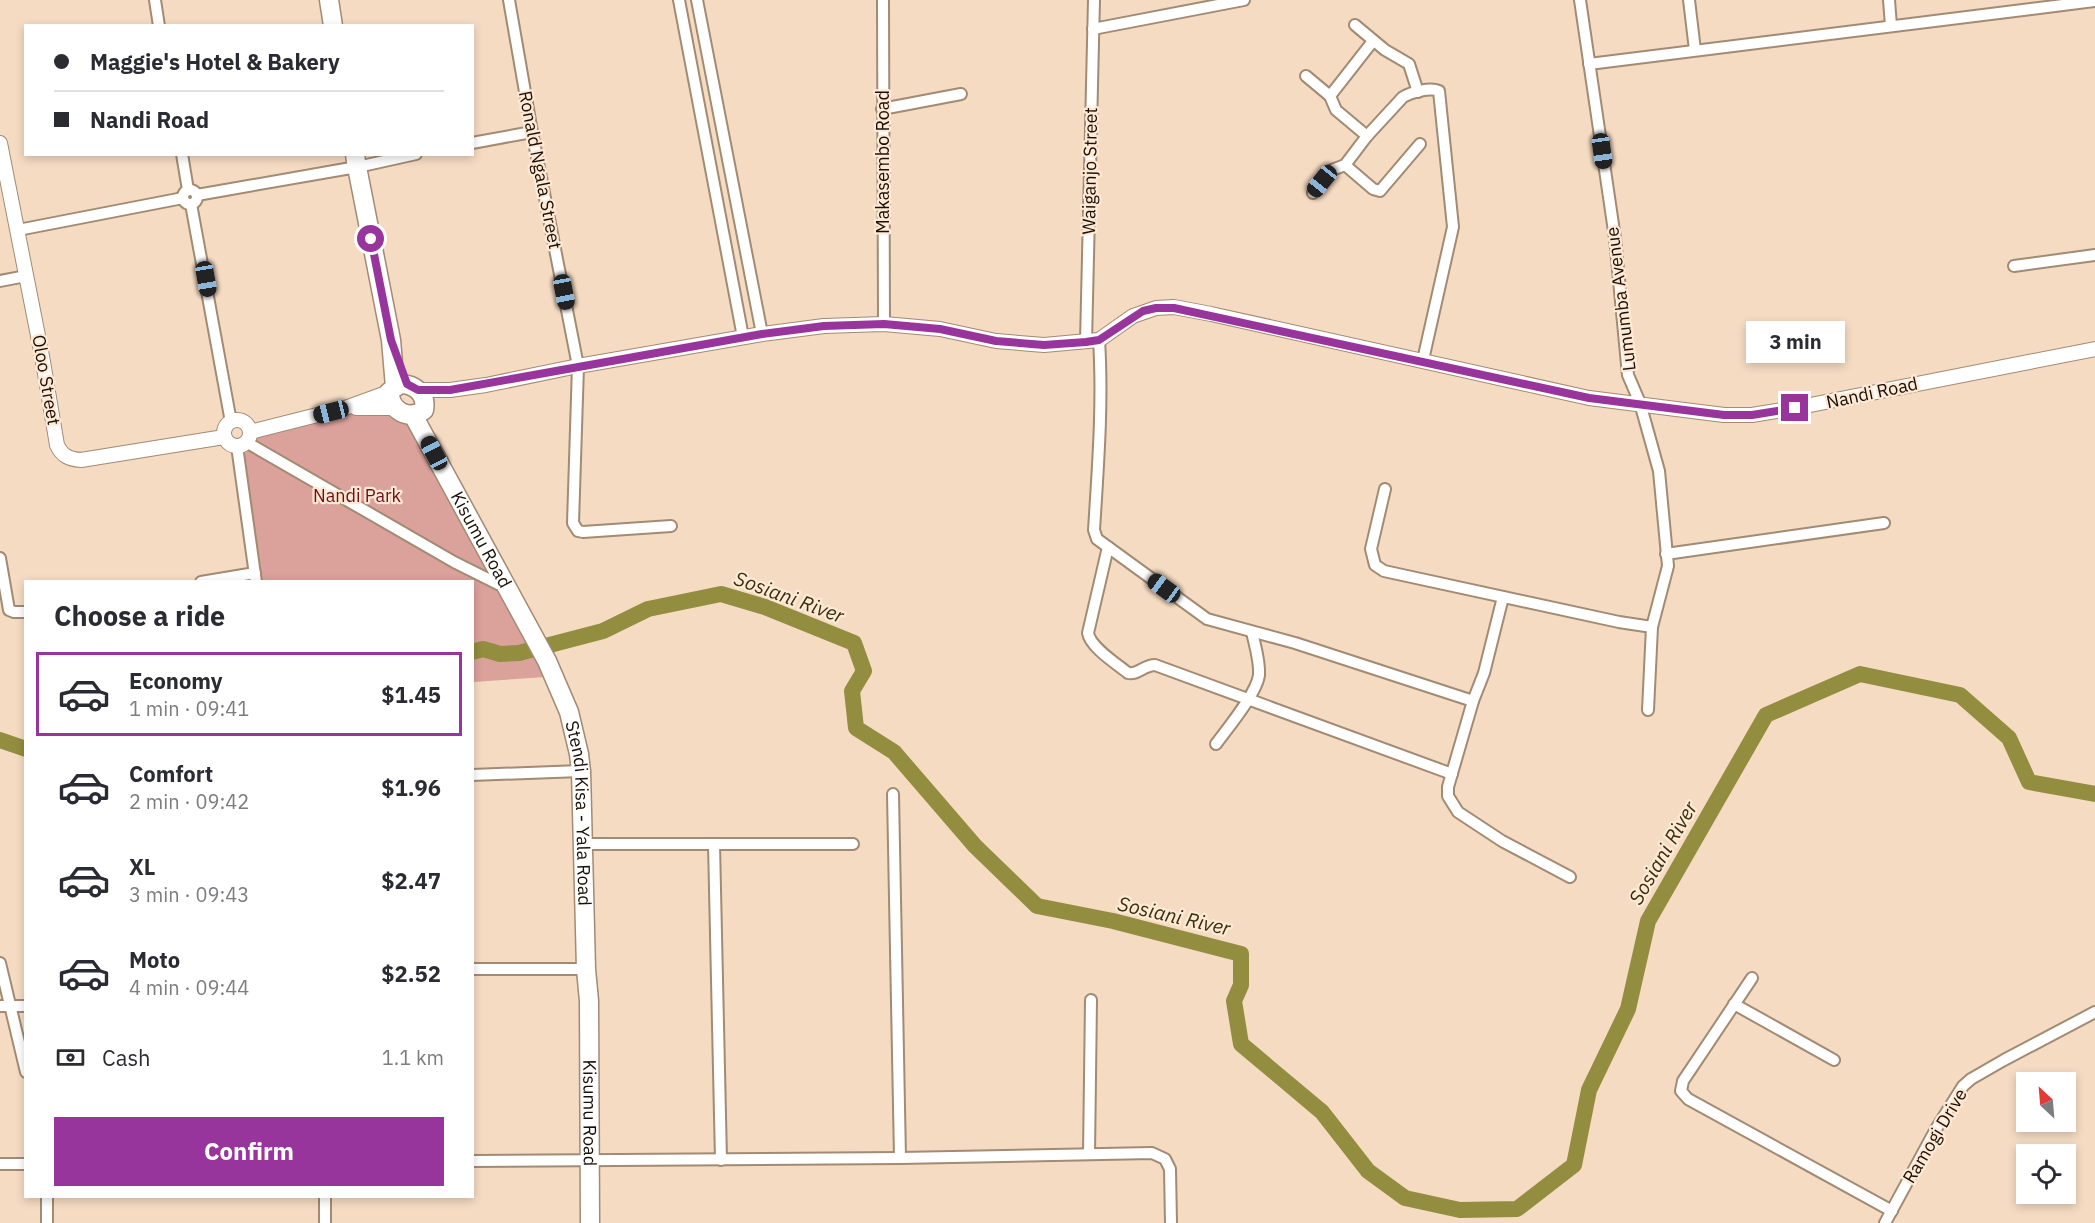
<!DOCTYPE html>
<meta charset="utf-8">
<style>
:root{--surface:#fff;--page:#f2f2f3;--text:#2b2b33;--muted:#7c7c81;--line:#e1e1e2;--accent:#98359c}
body{margin:0;font-family:"IBM Plex Sans",sans-serif;background:var(--page);color:var(--text);height:100vh;display:flex;flex-direction:column;font-size:22px;white-space:nowrap}
*{box-sizing:border-box;margin:0}
p{font-size:20px;color:var(--muted)}
.icon{flex:none;width:33px;height:33px;fill:none;stroke:currentColor;stroke-width:2;stroke-linecap:round;stroke-linejoin:round}
.map{position:relative;flex:1;overflow:hidden}
.details{position:absolute;left:24px;top:580px;width:450px;height:618px;display:flex;flex-direction:column;background:var(--surface);border-radius:0px;box-shadow:0 3px 9px #0003}
.details>*{flex:none}
.hud{position:absolute;left:24px;top:24px;width:450px;height:132px;border-radius:0px;box-shadow:0 3px 9px #0003;display:grid;align-content:center;height:132px;padding:0 30px;background:var(--surface)}
.needle{width:39px;rotate:334deg}
.buttons{position:absolute;left:2016px;top:1072px;display:grid;gap:12px}
.buttons a{display:grid;place-items:center;width:60px;height:60px;border-radius:0px;background:var(--surface);box-shadow:0 3px 9px #0003;font-size:30px}
.end{position:absolute;width:27px;height:27px;margin:-14px;border:8px solid #98359c;background:#fff;box-shadow:0 0 0 3px #fff}
.from{border-radius:50%}
.bubble{position:absolute;height:42px;border-radius:0px;background:var(--surface);box-shadow:0 3px 9px #0003;font-size:20px;font-weight:700;line-height:42px;text-align:center}
.car{position:absolute;width:18px;height:36px;margin:-18px -9px;border-radius:8px;box-shadow:0 0 4px 2px #0007;background:linear-gradient(#222 24%,#8ab4d8 0 40%,#222 0 76%,#8ab4d8 0 86%,#222 0)}
.hud b{display:flex;align-items:center;gap:21px;height:57px;font-size:22px}
.hud b+b{border-top:2px solid var(--line)}
.hud i{width:15px;height:15px;background:var(--text)}
ul{padding:0;list-style:none}
li{display:flex;align-items:center;gap:18px;height:84px;margin:0 12px 9px;padding:0 18px;border:3px solid transparent;border-radius:0px}
li div{flex:1}
li b{display:block;font-size:22px}
li em{font-style:normal;font-weight:700}
li.current{border-color:var(--accent)}
li>.icon{width:54px;height:54px;stroke-width:1.5}
h2{padding:0 30px;font-size:27px;line-height:72px}
.pay{display:flex;align-items:center;gap:15px;height:66px;padding:0 30px;font-size:22px}
.pay p{margin-inline-start:auto}
.cta{display:flex;gap:12px;margin-top:auto;padding:12px 30px}
.cta a{flex:1;height:69px;border-radius:0px;background:var(--accent);color:#fff;font-size:24px;font-weight:700;line-height:69px;text-align:center}
.map>svg:first-child{display:block}
.green{fill:#dba19b}
.lines{fill:none;stroke-linecap:round;stroke-linejoin:round}
.river{stroke:#928d3f;stroke-width:16}
.minor-casing{stroke:#a28a73;stroke-width:14}
.tertiary-casing{stroke:#a28a73;stroke-width:16}
.trunk-casing{stroke:#a28a73;stroke-width:21}
.minor{stroke:#fff;stroke-width:10}
.tertiary{stroke:#fff;stroke-width:14}
.trunk{stroke:#fff;stroke-width:18}
.route{stroke:#98359c;stroke-width:8}
.labels{text-anchor:middle;stroke-width:4.5;stroke-linejoin:round;paint-order:stroke}
.street-label{font-size:18px;fill:#181007;stroke:#ffe9d5}
.park-label{font-size:18px;fill:#6f0d11;stroke:#ffe9d5}
.water-label{font-size:20px;font-style:italic;fill:#34310f;stroke:#ffe9d5}
</style>
<div class="map">
<svg width="2095" height="1223" viewBox="0 0 2095 1223">
<rect width="100%" height="100%" fill="#f5dbc2"/>
<polygon class="green" points="346,410 414,417 545,677 473,682 472,582 258,582 239,448 245,446 252,433"/>
<g class="lines">
<g class="river">
<polyline points="472,652 483,649 500,654 519,653 603,631 648,609 721,594 765,607 854,643 864,671 852,691 856,728 894,752 975,846 1037,906 1113,921 1241,954 1241,985 1234,1001 1241,1044 1322,1112 1368,1171 1405,1198 1460,1210 1517,1209 1574,1165 1589,1090 1628,1009 1648,921 1766,715 1860,674 1960,695 2009,738 2029,782 2095,794"/>
<polyline points="0,740 26,749"/>
</g>
<defs>
<g id="minor">
<polyline points="155,0 159,26"/>
<polyline points="509,0 532,132 578,366 573,523 578,531 583,532 671,526"/>
<polyline points="679,0 743,337"/>
<polyline points="697,0 762,334"/>
<polyline points="883,0 884,324"/>
<polyline points="1689,0 1695,50"/>
<polyline points="1889,0 1891,26"/>
<polyline points="1355,25 1385,50 1409,64 1418,92"/>
<polyline points="1093,29 1244,0"/>
<polyline points="1589,64 2095,1"/>
<polyline points="1306,76 1330,96"/>
<polyline points="882,109 961,94"/>
<polyline points="1367,136 1336,110 1330,96 1373,41"/>
<polyline points="472,143 532,132"/>
<polyline points="182,154 188,190"/>
<polyline points="1345,165 1373,189 1380,191 1420,144"/>
<polyline points="362,166 416,154"/>
<circle cx="190" cy="197" r="7"/>
<path d="M1313,193L1332,170L1345,165L1367,136L1403,97C1412,92 1430,87 1439,91L1453,227L1423,360"/>
<polyline points="197,195 351,168"/>
<polyline points="191,204 231,422"/>
<polyline points="18,230 183,198"/>
<polyline points="2014,266 2095,255"/>
<polyline points="0,281 26,276"/>
<path d="M1099,340C1103,403 1098,466 1094,530L1097,539L1207,619L1295,643L1473,701L1484,673L1503,597"/>
<polyline points="1086,342 1094,0"/>
<polyline points="246,442 454,562 498,584 504,583"/>
<polyline points="237,446 256,582"/>
<polyline points="1385,489 1371,549 1375,565 1384,571 1619,622 1652,627 1668,566 1659,471 1640,403 1628,375 1615,238 1580,0"/>
<path d="M1108,547L1088,633C1090,647 1117,664 1128,673C1138,675 1144,665 1155,665L1452,774"/>
<polyline points="1666,554 1884,523"/>
<polyline points="0,558 9,610 14,612 26,612"/>
<polyline points="201,582 255,573"/>
<polyline points="1473,701 1448,787 1448,796 1458,812 1502,841 1570,877"/>
<polyline points="1648,710 1652,627"/>
<path d="M1216,744C1227,729 1257,693 1259,675C1260,661 1255,646 1252,632"/>
<polyline points="472,775 581,771"/>
<polyline points="893,794 900,1158"/>
<polyline points="590,844 714,844 721,1160"/>
<polyline points="714,844 853,844"/>
<polyline points="0,963 26,1072"/>
<polyline points="472,969 589,969"/>
<polyline points="1752,978 1683,1081 1681,1091 1688,1099 1892,1211"/>
<polyline points="1734,1004 1834,1060"/>
<polyline points="0,1006 26,1006"/>
<polyline points="1089,1154 1091,1000"/>
<polyline points="472,1161 900,1158 1152,1153 1165,1159 1170,1169 1171,1223"/>
<polyline points="0,1164 26,1164"/>
<polyline points="47,1197 47,1223"/>
<polyline points="325,1197 325,1223"/>
<polyline points="1885,1223 1936,1129 1963,1086 1971,1079 2004,1060 2095,1012"/>
</g>
<g id="tertiary">
<path d="M0,143L42,356L57,445C62,456 69,459 81,460L224,437"/>
<polyline points="418,390 450,390 486,385 578,366 762,334 824,326 884,324 940,329 996,341 1044,345 1099,340 1133,316 1156,308 1174,307 1211,314 1589,398 1724,415 1752,415 1795,408 2095,349"/>
<polyline points="356,408 395,408"/>
<circle cx="237" cy="433" r="13"/>
<polyline points="250,432 345,408 389,392"/>
</g>
<g id="trunk">
<polyline points="329,0 333,26"/>
<polyline points="355,154 356,162"/>
<polyline points="358,172 391,340 395,387"/>
<path d="M400,384C415,384 427,394 424,410C408,421 391,411 389,392Z"/>
<path id="s1" d="M413,415L547,661L569,712L579,754L581,771L586,969L589,1001L590,1223"/>
</g>
</defs>
<use href="#minor" class="minor-casing"/>
<use href="#tertiary" class="tertiary-casing"/>
<use href="#trunk" class="trunk-casing"/>
<use href="#minor" class="minor"/>
<use href="#tertiary" class="tertiary"/>
<use href="#trunk" class="trunk"/>
</g>
<g class="lines">
<polyline class="route" points="371,239 391,340 407,384 418,390 450,390 762,334 824,326 884,324 940,329 996,341 1044,345 1086,342 1099,340 1143,311 1156,308 1174,308 1589,398 1724,415 1752,415 1795,408"/>
</g>
<g class="labels">
<g class="street-label">
<text transform="translate(883 162) rotate(-90)" y="6">Makasembo Road</text>
<text transform="translate(540 170) rotate(79)" y="6">Ronald Ngala Street</text>
<text transform="translate(1090 171) rotate(-89)" y="6">Waiganjo Street</text>
<text transform="translate(1621 299) rotate(-97)" y="6">Lumumba Avenue</text>
<text transform="translate(46 380) rotate(80)" y="6">Oloo Street</text>
<text transform="translate(1872 393) rotate(-12)" y="6">Nandi Road</text>
<text dy="6" stroke="none"><textPath href="#s1" startOffset="142">Kisumu Road</textPath></text>
<text dy="6" stroke="none"><textPath href="#s1" startOffset="438">Stendi Kisa - Yala Road</textPath></text>
<text dy="6" stroke="none"><textPath href="#s1" startOffset="738">Kisumu Road</textPath></text>
<text transform="translate(1935 1136) rotate(-59)" y="6">Ramogi Drive</text>
</g>
<g class="park-label">
<text x="357" y="502">Nandi Park</text>
</g>
<g class="water-label">
<text transform="translate(789 597) rotate(20)" y="7">Sosiani River</text>
<text transform="translate(1663 853) rotate(-60)" y="7">Sosiani River</text>
<text transform="translate(1174 916) rotate(13)" y="7">Sosiani River</text>
</g>
</g>
</svg>
<div class="buttons">
<a><svg class="needle" viewBox="-14 -14 28 28"><path d="M0-13l5 13h-10z" fill="#e53935"/><path d="M0 13l5-13h-10z" fill="#7c7c81"/></svg></a>
<a><svg class="icon" aria-label="locate" viewBox="0 0 24 24"><circle cx="12" cy="12" r="6"/><path d="M12 2v4M12 18v4M2 12h4M18 12h4"/></svg></a>
</div>
<i class="end from" style="left:371px;top:239px"></i>
<i class="end" style="left:1795px;top:408px"></i>
<div class="bubble" style="left:1746px;top:321px;width:99px">3 min</div>
<i class="car" style="left:1602px;top:151px;rotate:172deg"></i>
<i class="car" style="left:1322px;top:181px;rotate:219deg"></i>
<i class="car" style="left:206px;top:279px;rotate:170deg"></i>
<i class="car" style="left:564px;top:292px;rotate:169deg"></i>
<i class="car" style="left:331px;top:412px;rotate:256deg"></i>
<i class="car" style="left:434px;top:453px;rotate:332deg"></i>
<i class="car" style="left:1164px;top:588px;rotate:306deg"></i>
<div class="hud">
<b><i class="from"></i>Maggie's Hotel &amp; Bakery</b>
<b><i></i>Nandi Road</b>
</div>
<section class="details">
<h2>Choose a ride</h2>
<ul>
<li class="current"><svg class="icon" aria-label="car" viewBox="0 0 24 24"><path d="M5 17H2v-5l4-1 3-4h7l3 4 3 1v5h-3M9 17h6M6 11h13"/><circle cx="7" cy="17" r="2"/><circle cx="17" cy="17" r="2"/></svg><div><b>Economy</b><p>1 min · 09:41</p></div><em>$1.45</em></li>
<li><svg class="icon" aria-label="car" viewBox="0 0 24 24"><path d="M5 17H2v-5l4-1 3-4h7l3 4 3 1v5h-3M9 17h6M6 11h13"/><circle cx="7" cy="17" r="2"/><circle cx="17" cy="17" r="2"/></svg><div><b>Comfort</b><p>2 min · 09:42</p></div><em>$1.96</em></li>
<li><svg class="icon" aria-label="car" viewBox="0 0 24 24"><path d="M5 17H2v-5l4-1 3-4h7l3 4 3 1v5h-3M9 17h6M6 11h13"/><circle cx="7" cy="17" r="2"/><circle cx="17" cy="17" r="2"/></svg><div><b>XL</b><p>3 min · 09:43</p></div><em>$2.47</em></li>
<li><svg class="icon" aria-label="car" viewBox="0 0 24 24"><path d="M5 17H2v-5l4-1 3-4h7l3 4 3 1v5h-3M9 17h6M6 11h13"/><circle cx="7" cy="17" r="2"/><circle cx="17" cy="17" r="2"/></svg><div><b>Moto</b><p>4 min · 09:44</p></div><em>$2.52</em></li>
</ul>
<div class="pay"><svg class="icon" aria-label="cash" viewBox="0 0 24 24"><path d="M3 7h18v10H3z"/><circle cx="12" cy="12" r="2"/></svg>Cash<p>1.1 km</p></div>
<div class="cta"><a>Confirm</a></div>
</section>
</div>
